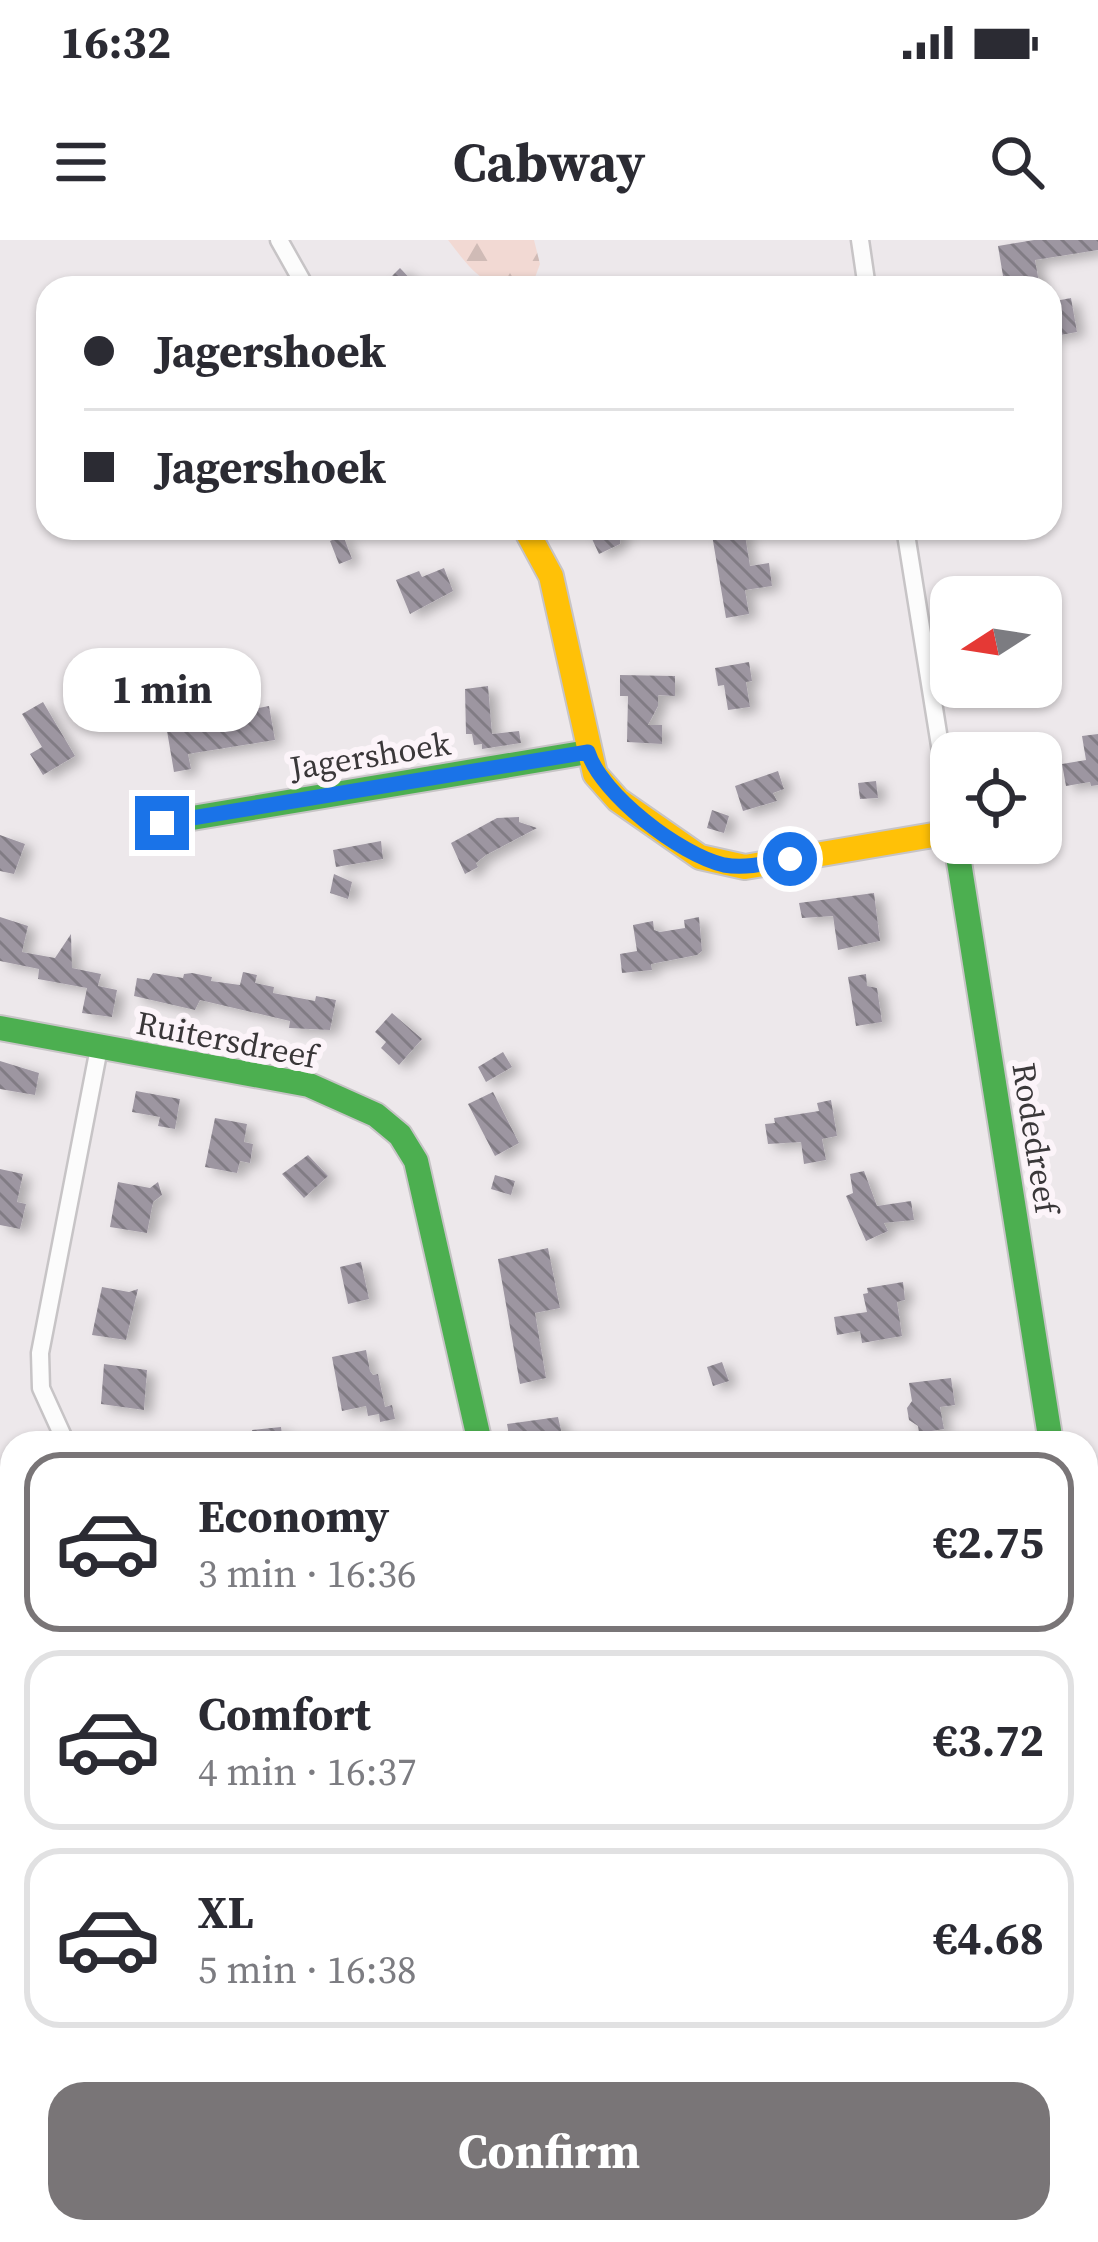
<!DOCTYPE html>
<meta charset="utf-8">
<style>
:root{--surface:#fff;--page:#f7f7f7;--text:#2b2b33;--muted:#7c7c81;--line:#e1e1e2;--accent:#797577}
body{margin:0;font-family:"Source Serif 4",serif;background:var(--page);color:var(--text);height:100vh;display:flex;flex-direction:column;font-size:45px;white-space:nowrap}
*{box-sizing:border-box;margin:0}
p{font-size:39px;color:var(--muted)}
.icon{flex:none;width:66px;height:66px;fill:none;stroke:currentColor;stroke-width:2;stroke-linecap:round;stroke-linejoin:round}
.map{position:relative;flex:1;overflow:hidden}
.panel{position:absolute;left:0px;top:1191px;width:1098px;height:813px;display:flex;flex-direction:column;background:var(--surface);border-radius:36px 36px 0 0;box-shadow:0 3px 9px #0004}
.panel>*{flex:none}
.banner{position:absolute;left:36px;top:36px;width:1026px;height:264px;border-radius:36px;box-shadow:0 3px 9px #0004;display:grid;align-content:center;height:264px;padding:0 48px;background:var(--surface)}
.needle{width:78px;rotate:258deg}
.buttons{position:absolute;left:930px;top:336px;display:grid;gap:24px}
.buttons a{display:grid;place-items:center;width:132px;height:132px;border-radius:24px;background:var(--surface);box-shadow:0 3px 9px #0004;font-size:60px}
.end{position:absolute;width:54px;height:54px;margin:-27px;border:15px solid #1a73e8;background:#fff;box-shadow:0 0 0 6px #fff}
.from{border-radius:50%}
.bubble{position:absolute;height:84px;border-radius:36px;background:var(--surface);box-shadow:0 3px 9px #0004;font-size:39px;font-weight:700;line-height:84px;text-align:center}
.banner b{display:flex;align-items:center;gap:42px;height:114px;font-size:45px}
.banner b+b{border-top:3px solid var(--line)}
.banner i{width:30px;height:30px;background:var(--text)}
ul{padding:21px 0 0;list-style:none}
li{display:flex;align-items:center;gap:36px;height:180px;margin:0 24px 18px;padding:0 24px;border:6px solid var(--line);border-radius:36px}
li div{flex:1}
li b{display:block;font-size:45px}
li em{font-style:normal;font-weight:700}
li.on{border-color:var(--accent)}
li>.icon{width:108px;height:108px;stroke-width:1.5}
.button{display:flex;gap:24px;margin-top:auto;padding:24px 48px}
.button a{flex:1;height:138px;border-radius:36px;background:var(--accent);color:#fff;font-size:48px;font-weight:700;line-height:138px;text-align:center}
.status{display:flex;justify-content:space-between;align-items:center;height:84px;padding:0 60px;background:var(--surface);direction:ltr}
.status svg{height:33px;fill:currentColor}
header{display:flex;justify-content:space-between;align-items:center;height:156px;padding:0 48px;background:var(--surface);font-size:54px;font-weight:700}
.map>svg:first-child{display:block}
.forest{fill:url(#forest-firs)}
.building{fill:url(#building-back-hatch);filter:url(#shadow)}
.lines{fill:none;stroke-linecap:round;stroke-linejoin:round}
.street-casing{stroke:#c7c4c6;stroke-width:21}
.fast-casing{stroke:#c7c4c6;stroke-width:28}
.slow-casing{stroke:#c7c4c6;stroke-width:28}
.street{stroke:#fcfcfc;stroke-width:16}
.fast{stroke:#4caf50;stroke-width:24}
.slow{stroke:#ffc107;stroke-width:24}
.route{stroke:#1a73e8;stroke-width:15}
.labels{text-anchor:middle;stroke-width:12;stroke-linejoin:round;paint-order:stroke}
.street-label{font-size:33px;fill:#3a3739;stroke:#fcf4f9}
</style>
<div class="status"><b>16:32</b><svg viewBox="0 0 49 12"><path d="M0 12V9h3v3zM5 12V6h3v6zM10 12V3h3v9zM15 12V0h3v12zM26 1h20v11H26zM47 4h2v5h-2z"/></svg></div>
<header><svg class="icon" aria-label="menu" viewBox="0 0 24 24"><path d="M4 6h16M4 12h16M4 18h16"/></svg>Cabway<svg class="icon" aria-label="search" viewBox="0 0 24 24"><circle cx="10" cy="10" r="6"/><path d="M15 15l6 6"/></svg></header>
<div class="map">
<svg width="1098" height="2002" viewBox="0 0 1098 2002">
<defs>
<pattern id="forest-firs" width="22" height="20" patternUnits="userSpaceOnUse" patternTransform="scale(3)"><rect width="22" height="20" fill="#f2d9d3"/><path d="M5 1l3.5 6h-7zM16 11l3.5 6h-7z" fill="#d0bbb6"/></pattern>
<pattern id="building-back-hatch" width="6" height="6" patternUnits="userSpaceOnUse" patternTransform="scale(3)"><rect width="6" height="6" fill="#9d96a1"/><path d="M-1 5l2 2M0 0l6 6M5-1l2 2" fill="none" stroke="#817b84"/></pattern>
<filter id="shadow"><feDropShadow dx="8" dy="4.5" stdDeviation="6" flood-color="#0004"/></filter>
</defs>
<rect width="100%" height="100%" fill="#ede8eb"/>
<path class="forest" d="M448,0H534L540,24L531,48C483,48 476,36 448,0Z"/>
<g class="building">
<polygon points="1034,0 1098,0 1098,10 1035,20 1040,48 1005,48 998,6"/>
<polygon points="400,28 419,48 380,48"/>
<polygon points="1071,58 1077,92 1050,97 1050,62"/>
<polygon points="587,288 621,288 620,304 599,314"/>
<polygon points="744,289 750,326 769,323 772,346 745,350 749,374 726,378 712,295"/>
<polygon points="343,295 352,319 339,324 330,301"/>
<polygon points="444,328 453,351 410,374 396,340 419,331 422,337"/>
<polygon points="749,422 752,441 746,442 750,467 728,470 724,445 718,446 715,428"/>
<polygon points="620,435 675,436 675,456 658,455 658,466 648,485 662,485 662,504 627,502 628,456 620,456"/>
<polygon points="488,446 492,494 519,491 521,503 482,509 482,504 474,505 472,494 466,494 465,449"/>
<polygon points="43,462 75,516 43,535 30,514 42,507 22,474"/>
<polygon points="269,466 275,500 188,514 191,529 174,532 166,485 182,482 183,486 223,479 222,475"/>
<polygon points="1098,494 1098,545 1091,546 1090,542 1066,546 1062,524 1086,520 1082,496"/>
<polygon points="778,531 784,549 773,553 777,561 743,571 735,546"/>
<polygon points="876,541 878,558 860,559 858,543"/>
<polygon points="712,570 729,576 724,593 707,588"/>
<polygon points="519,577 519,582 537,588 486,615 476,623 478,627 465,634 451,603 497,578"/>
<polygon points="0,595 25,604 14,634 0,631"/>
<polygon points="381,601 383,619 336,627 333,610"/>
<polygon points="334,634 352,642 348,659 330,653"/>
<polygon points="874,653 880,701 838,710 833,676 802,678 799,663"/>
<polygon points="0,677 28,686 22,712 55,718 71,694 72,728 101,734 98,746 117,750 112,777 82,773 87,748 38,739 39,729 0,721"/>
<polygon points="699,677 702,711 697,715 651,724 652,730 622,733 620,714 637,711 633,685 653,681 654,690 660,692 685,688 684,680"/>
<polygon points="243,732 257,735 255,743 274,747 273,753 315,761 316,756 336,760 330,790 289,788 290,781 200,760 195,770 134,756 137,738 149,740 153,733 183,738 184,734 192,733 212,737 211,741 240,745"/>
<polygon points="866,734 867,746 877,748 882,782 856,786 848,737"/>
<polygon points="392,773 422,799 399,825 381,808 386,802 375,792"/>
<polygon points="503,812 512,827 486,842 478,827"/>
<polygon points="0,821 39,833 35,855 0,849"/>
<polygon points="136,851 180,859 175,889 158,886 160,877 132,872"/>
<polygon points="493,852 519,903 495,916 468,864"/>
<polygon points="831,860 837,896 822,899 826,920 804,924 801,902 768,904 765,884 775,883 774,878 819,871 817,863"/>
<polygon points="215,878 247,884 244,902 253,904 250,923 240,921 237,933 205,927"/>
<polygon points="308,915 328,936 304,958 282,934"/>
<polygon points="0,929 23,934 17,962 26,964 20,989 0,985"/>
<polygon points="864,931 877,966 911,961 914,980 884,983 888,991 866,1001 846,956 853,953 850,934"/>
<polygon points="495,935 515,941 511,955 491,949"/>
<polygon points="118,942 150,948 158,942 162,955 153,962 147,993 110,987"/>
<polygon points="548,1008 560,1068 535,1073 546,1138 520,1144 498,1019"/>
<polygon points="361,1022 369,1059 348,1064 340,1027"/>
<polygon points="903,1042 905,1060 897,1062 902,1096 862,1103 860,1091 837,1095 834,1077 867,1072 863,1054 868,1053 867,1048"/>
<polygon points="102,1047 129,1052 138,1049 126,1100 92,1095"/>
<polygon points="366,1110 370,1131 373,1135 378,1134 385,1167 392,1165 395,1179 380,1182 379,1174 368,1176 366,1166 342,1171 332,1117"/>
<polygon points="722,1122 729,1141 713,1146 707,1127"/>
<polygon points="104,1124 147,1130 144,1170 101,1164"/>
<polygon points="951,1138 955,1165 940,1167 944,1189 919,1193 918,1186 909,1180 907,1168 912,1161 909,1143"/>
<polygon points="558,1177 564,1203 533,1203 531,1196 510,1200 507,1184"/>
<polygon points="281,1187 283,1203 253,1203 252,1190"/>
</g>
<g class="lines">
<defs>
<g id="street">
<polyline points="279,0 306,48"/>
<polyline points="860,0 867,48"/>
<polyline points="905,288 951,574"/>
<polyline points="66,1203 41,1148 40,1113 99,808"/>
<polyline points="0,1332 12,1325"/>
<polyline points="1086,1423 1098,1503"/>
<polyline points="0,1724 12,1740"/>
<polyline points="1086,1731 1098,1689"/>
<polyline points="416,1992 421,2002"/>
<polyline points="788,1992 795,2002"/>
<polyline points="1000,2002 1004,1992"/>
</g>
<g id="fast">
<polyline points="162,583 588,512"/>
<polyline points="956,603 1051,1203"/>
<polyline points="0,788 309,845 376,875 400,895 416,921 480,1203"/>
</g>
<polyline id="slow" points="525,288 551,336 595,534 618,560 700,617 745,627 951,592"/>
</defs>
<use href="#street" class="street-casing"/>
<use href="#fast" class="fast-casing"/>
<use href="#slow" class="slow-casing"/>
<use href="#street" class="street"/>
<use href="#fast" class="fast"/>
<use href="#slow" class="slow"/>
</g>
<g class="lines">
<path class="route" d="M162,583L588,512C601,554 680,615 724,625C746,629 769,623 790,619"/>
</g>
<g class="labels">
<g class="street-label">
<text transform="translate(370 515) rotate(-9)" y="12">Jagershoek</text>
<text transform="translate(227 799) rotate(11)" y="12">Ruitersdreef</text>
<text transform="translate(1036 898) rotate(81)" y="12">Rodedreef</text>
</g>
</g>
</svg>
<div class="buttons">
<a><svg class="needle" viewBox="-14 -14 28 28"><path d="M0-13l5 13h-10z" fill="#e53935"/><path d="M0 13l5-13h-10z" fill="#7c7c81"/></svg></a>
<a><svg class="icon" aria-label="locate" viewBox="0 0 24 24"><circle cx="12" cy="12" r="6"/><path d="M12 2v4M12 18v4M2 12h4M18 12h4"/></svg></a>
</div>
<i class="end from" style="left:790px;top:619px"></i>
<i class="end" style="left:162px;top:583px"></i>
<div class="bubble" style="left:63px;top:408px;width:198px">1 min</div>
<div class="banner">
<b><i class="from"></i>Jagershoek</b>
<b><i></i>Jagershoek</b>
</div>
<section class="panel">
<ul>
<li class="on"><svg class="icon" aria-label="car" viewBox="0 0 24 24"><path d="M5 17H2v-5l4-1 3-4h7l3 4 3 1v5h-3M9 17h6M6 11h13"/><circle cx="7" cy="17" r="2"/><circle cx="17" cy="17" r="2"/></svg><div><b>Economy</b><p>3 min · 16:36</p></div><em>€2.75</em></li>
<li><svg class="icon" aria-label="car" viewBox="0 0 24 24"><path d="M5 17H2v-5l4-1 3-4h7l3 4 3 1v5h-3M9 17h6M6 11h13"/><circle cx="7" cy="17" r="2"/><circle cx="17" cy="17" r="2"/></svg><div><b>Comfort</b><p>4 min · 16:37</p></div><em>€3.72</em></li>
<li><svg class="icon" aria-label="car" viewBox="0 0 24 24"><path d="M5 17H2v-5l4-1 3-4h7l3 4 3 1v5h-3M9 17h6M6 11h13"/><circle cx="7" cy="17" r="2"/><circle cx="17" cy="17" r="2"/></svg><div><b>XL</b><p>5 min · 16:38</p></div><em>€4.68</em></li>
</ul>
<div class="button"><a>Confirm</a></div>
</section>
</div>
